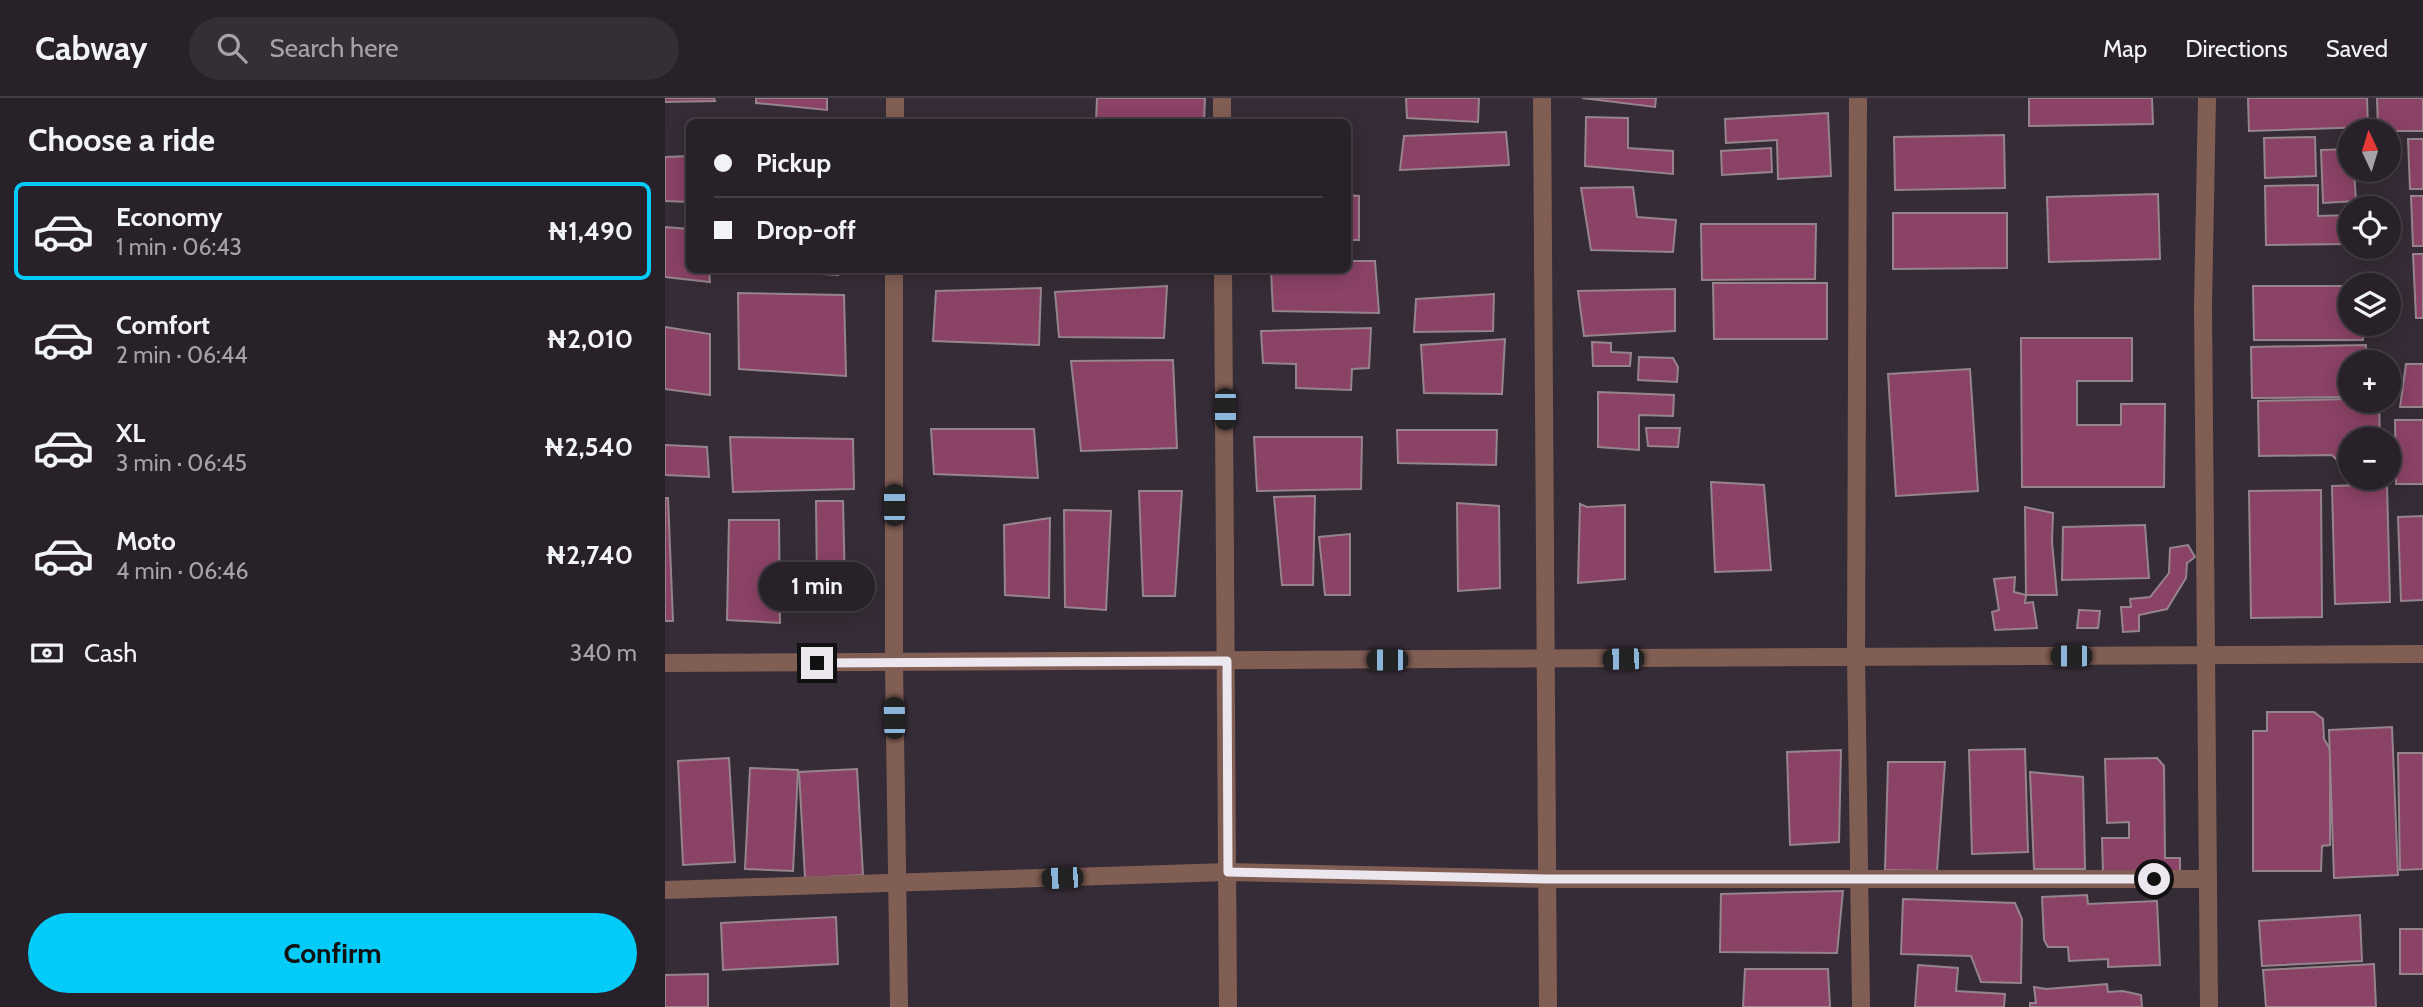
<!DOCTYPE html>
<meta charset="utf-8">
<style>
:root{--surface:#282129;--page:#342e35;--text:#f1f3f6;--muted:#a5a3a8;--line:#443e46;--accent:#00cbf9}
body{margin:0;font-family:Cabin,sans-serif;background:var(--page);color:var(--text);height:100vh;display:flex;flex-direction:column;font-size:26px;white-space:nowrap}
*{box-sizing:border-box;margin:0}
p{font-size:23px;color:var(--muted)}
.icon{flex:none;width:38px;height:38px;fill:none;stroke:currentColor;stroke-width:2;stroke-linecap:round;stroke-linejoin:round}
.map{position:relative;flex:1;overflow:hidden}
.drawer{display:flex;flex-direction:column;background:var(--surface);width:665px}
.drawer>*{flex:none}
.banner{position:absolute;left:21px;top:21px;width:665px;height:154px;border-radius:10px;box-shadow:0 4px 18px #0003,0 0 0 2px var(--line);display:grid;align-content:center;height:154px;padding:0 28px;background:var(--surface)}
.needle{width:46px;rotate:356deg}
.buttons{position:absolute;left:1673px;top:21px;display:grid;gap:14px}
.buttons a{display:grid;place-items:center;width:63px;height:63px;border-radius:50%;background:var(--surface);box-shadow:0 4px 18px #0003,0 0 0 2px var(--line);font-size:35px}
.end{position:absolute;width:32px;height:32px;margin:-16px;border:9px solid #ece6ee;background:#111;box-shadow:0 0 0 4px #111}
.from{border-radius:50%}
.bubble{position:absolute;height:49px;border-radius:24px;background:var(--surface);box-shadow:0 4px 18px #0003,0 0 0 2px var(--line);font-size:23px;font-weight:700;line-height:49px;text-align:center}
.car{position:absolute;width:21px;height:42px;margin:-21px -10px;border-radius:9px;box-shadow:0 0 5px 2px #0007;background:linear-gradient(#222 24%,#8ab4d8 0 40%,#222 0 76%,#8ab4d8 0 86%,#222 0)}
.banner b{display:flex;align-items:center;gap:24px;height:66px;font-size:26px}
.banner b+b{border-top:2px solid var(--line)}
.banner i{width:18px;height:18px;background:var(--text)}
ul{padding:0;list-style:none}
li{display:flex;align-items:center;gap:21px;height:98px;margin:0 14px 10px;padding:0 14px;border:4px solid transparent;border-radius:10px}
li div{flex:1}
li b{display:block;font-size:26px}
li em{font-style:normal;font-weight:700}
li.active{border-color:var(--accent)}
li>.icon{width:63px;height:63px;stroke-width:1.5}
h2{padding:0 28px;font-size:32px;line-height:84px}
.pay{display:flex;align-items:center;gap:18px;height:77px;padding:0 28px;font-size:26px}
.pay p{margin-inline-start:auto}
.action{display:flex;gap:14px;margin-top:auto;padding:14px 28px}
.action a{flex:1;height:80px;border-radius:42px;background:var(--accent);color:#111;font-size:28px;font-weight:700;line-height:80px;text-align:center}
header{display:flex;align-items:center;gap:42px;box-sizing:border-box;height:98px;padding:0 35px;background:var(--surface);border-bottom:2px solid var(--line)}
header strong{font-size:33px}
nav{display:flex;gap:38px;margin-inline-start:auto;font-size:24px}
.search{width:490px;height:63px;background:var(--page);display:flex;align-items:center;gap:18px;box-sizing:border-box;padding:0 24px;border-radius:38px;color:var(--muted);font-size:26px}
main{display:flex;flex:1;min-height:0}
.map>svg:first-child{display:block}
.building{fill:#8a4266;stroke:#96848c;stroke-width:2}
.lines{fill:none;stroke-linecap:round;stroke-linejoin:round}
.minor{stroke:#815e54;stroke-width:18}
.tertiary{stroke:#815e54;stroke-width:18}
.route{stroke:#ece6ee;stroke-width:9}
</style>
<header>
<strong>Cabway</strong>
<div class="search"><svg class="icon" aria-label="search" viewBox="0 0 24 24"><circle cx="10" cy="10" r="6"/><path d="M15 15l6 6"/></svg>Search here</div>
<nav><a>Map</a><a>Directions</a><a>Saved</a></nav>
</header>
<main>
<section class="drawer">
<h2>Choose a ride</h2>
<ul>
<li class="active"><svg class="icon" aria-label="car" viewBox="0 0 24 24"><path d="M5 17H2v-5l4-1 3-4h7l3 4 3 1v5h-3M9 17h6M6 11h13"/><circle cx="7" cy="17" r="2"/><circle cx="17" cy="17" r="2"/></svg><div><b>Economy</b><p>1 min · 06:43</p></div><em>₦1,490</em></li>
<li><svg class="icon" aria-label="car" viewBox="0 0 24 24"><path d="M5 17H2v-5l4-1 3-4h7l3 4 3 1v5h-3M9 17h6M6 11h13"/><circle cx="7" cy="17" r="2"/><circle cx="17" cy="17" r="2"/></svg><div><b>Comfort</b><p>2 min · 06:44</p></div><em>₦2,010</em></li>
<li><svg class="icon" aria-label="car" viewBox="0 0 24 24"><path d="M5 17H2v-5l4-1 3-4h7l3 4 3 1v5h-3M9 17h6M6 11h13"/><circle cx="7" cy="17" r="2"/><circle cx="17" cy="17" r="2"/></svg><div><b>XL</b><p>3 min · 06:45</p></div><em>₦2,540</em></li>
<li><svg class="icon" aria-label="car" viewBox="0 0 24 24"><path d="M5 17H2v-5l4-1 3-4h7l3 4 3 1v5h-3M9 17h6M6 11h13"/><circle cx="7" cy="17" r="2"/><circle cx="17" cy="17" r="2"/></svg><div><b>Moto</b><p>4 min · 06:46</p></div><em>₦2,740</em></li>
</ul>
<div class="pay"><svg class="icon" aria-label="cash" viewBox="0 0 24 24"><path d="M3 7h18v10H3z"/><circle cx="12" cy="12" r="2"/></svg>Cash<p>340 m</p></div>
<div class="action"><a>Confirm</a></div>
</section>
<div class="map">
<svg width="1758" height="909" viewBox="0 0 1758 909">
<rect width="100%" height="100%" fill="#362c37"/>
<g class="building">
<polygon points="0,0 49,0 50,3 0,4"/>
<polygon points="91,0 162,0 162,12 91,5"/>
<polygon points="432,0 540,0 539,24 431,24"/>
<polygon points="741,0 814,0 813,24 742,20"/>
<polygon points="917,0 991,0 990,9"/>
<polygon points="1364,0 1487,0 1488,26 1364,28"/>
<polygon points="1583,0 1702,0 1703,29 1584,33"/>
<polygon points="1712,0 1758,0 1758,33 1713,33"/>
<polygon points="1163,15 1166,78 1113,81 1112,42 1061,45 1060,21"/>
<polygon points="921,19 963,20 963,50 1008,53 1008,76 920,68"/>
<polygon points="841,34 844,67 735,72 739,38"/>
<polygon points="1339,37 1340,90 1230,92 1229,39"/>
<polygon points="1650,39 1651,78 1600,80 1599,40"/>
<polygon points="1743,41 1758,41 1758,91 1745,91"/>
<polygon points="1106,50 1107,74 1057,77 1056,53"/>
<polygon points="1685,51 1685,72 1689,72 1691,103 1658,105 1656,52"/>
<polygon points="24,58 24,104 0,103 0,59"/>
<polygon points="1653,87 1653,118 1685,117 1685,146 1601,147 1600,88"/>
<polygon points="968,89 972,119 1011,122 1008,154 926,152 916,90"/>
<polygon points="1493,96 1495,161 1384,164 1382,99"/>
<polygon points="682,97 694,98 694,142 682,142"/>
<polygon points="1746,98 1758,98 1758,148 1748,148"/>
<polygon points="1228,115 1342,115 1342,170 1228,171"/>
<polygon points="1036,126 1151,126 1150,181 1037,182"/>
<polygon points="0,129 24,131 24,172 44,172 45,184 0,179"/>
<polygon points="1748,156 1758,156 1758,220 1751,220"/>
<polygon points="682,163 710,163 714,215 608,213 606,172 682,172"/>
<polygon points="93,172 173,172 173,177"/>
<polygon points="1048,185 1162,185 1162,241 1049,241"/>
<polygon points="502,188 499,240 394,239 390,194"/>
<polygon points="1588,188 1685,188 1685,226 1698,226 1698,242 1589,242"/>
<polygon points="376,190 374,247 268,243 271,193"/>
<polygon points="1010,191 1010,233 919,238 913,193"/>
<polygon points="73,195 179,197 181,278 74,271"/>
<polygon points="829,196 828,233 749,234 751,201"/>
<polygon points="0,229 45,236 45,297 0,291"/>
<polygon points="706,230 704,270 687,271 686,292 631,290 631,266 598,265 596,233"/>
<polygon points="1356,240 1467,240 1467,283 1412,283 1412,327 1456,327 1456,306 1500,306 1499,389 1357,389"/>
<polygon points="840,241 837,296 759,295 756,247"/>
<polygon points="927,244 946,245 946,254 966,255 965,268 928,268"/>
<polygon points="1701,247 1701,264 1685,264 1685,299 1587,300 1586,249"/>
<polygon points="974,259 1008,260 1013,269 1012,284 973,282"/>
<polygon points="508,262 512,350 416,353 406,263"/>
<polygon points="1741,266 1758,266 1758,309 1735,309"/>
<polygon points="1305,271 1313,393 1231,398 1223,276"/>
<polygon points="933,294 1009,297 1008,318 974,317 974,352 933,349"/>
<polygon points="1685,301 1685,303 1714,303 1715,341 1685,341 1685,364 1674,364 1667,357 1594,358 1593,303"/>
<polygon points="1730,322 1758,322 1758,386 1731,386"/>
<polygon points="981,330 1015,330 1013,349 983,348"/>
<polygon points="266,331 369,331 373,380 269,376"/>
<polygon points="732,332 832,332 831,367 733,365"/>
<polygon points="65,339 188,341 189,391 68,394"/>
<polygon points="589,339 697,339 696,391 592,393"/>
<polygon points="0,347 42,349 44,379 0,377"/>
<polygon points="1046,384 1099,387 1106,472 1050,474"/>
<polygon points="1722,386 1725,504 1670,506 1667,388"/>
<polygon points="1656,392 1657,519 1586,520 1584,393"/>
<polygon points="474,393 517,393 510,498 478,498"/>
<polygon points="650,398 648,487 617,487 609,399"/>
<polygon points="0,400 3,400 8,523 0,523"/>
<polygon points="151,403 178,403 180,489 152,490"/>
<polygon points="792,405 834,408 835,490 793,493"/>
<polygon points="915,406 922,409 960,407 960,481 913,485"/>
<polygon points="1360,409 1388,415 1387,444 1392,497 1361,497"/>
<polygon points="399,412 446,413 441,512 400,509"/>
<polygon points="1758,418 1758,502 1736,503 1733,419"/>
<polygon points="385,420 384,500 340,497 339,427"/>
<polygon points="64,422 114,422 115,525 62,522"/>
<polygon points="1480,427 1484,480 1397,482 1398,429"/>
<polygon points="685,436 685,497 660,497 654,439"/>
<polygon points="1523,447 1530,459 1522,465 1521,480 1502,511 1474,517 1474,533 1458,534 1456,509 1466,509 1465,501 1485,499 1504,475 1505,450"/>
<polygon points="1350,479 1349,494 1361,497 1360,505 1368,504 1372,530 1330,532 1327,514 1334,512 1329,481"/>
<polygon points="1414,512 1435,513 1433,530 1412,530"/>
<polygon points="1602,614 1649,614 1658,621 1659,641 1665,651 1665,747 1657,748 1656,773 1588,773 1588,633 1602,633"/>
<polygon points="1727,629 1733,777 1669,780 1664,632"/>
<polygon points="1360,651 1363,754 1307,756 1304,652"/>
<polygon points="1176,652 1174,744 1125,747 1122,654"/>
<polygon points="1733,655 1758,655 1758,771 1735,772"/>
<polygon points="64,660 70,764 18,767 13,663"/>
<polygon points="1492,660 1499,668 1500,760 1515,760 1515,774 1438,776 1437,740 1464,740 1464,724 1442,725 1440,661"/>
<polygon points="1223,664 1280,664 1272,773 1220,772"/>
<polygon points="85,670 133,672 128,773 80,771"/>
<polygon points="192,671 198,777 140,780 134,674"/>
<polygon points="1365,674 1418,679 1420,771 1369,771"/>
<polygon points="1178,793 1172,855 1055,854 1056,796"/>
<polygon points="1422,797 1423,806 1492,803 1495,867 1443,869 1443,861 1404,863 1403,849 1383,849 1379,842 1377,799"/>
<polygon points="1238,801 1350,805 1357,821 1356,885 1316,884 1306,858 1236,856"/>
<polygon points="1695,817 1697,863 1597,868 1594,823"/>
<polygon points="171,819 173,866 58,872 56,825"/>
<rect x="1735" y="831" width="23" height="45"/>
<polygon points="1709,866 1711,909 1601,909 1598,872"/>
<polygon points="1253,867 1293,870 1291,893 1340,896 1339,909 1250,909"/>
<polygon points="1080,871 1163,871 1165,909 1078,909"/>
<polygon points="43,876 43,909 0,909 0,877"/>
<polygon points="1442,886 1443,894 1458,893 1476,897 1477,909 1365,909 1365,905 1371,905 1369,889 1381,891"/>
</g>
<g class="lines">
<g class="minor">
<polyline points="557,0 557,24"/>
<polyline points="877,0 883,909"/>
<polyline points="1193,0 1191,558 1196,909"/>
<polyline points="1542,0 1538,207 1544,909"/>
<polyline points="230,24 230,0"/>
<polyline points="229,172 229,565 234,909"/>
<polyline points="558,172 563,909"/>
<polyline points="0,792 563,774 882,781 1543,781"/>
</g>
<polyline class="tertiary" points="0,565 1758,556"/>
</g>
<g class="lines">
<polyline class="route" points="152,565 562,563 563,774 882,781 1489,781"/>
</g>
</svg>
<div class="buttons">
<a><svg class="needle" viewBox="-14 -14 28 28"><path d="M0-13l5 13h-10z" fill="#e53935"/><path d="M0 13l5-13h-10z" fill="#a5a3a8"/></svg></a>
<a><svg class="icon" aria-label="locate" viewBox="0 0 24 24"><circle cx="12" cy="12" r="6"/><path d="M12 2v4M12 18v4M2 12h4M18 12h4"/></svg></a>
<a><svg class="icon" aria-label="layers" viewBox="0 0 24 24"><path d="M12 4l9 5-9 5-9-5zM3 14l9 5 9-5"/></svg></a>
<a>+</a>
<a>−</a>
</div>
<i class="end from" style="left:1489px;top:781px"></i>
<i class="end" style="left:152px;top:565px"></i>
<div class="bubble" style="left:94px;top:464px;width:116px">1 min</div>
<i class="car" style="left:560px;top:311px;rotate:180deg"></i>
<i class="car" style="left:229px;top:407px;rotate:0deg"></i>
<i class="car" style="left:1406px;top:558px;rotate:270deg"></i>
<i class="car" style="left:958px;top:561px;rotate:269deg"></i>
<i class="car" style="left:722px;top:562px;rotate:270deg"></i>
<i class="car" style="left:229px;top:620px;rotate:359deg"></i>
<i class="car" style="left:397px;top:780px;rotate:268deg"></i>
<div class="banner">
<b><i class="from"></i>Pickup</b>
<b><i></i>Drop-off</b>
</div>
</div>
</main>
